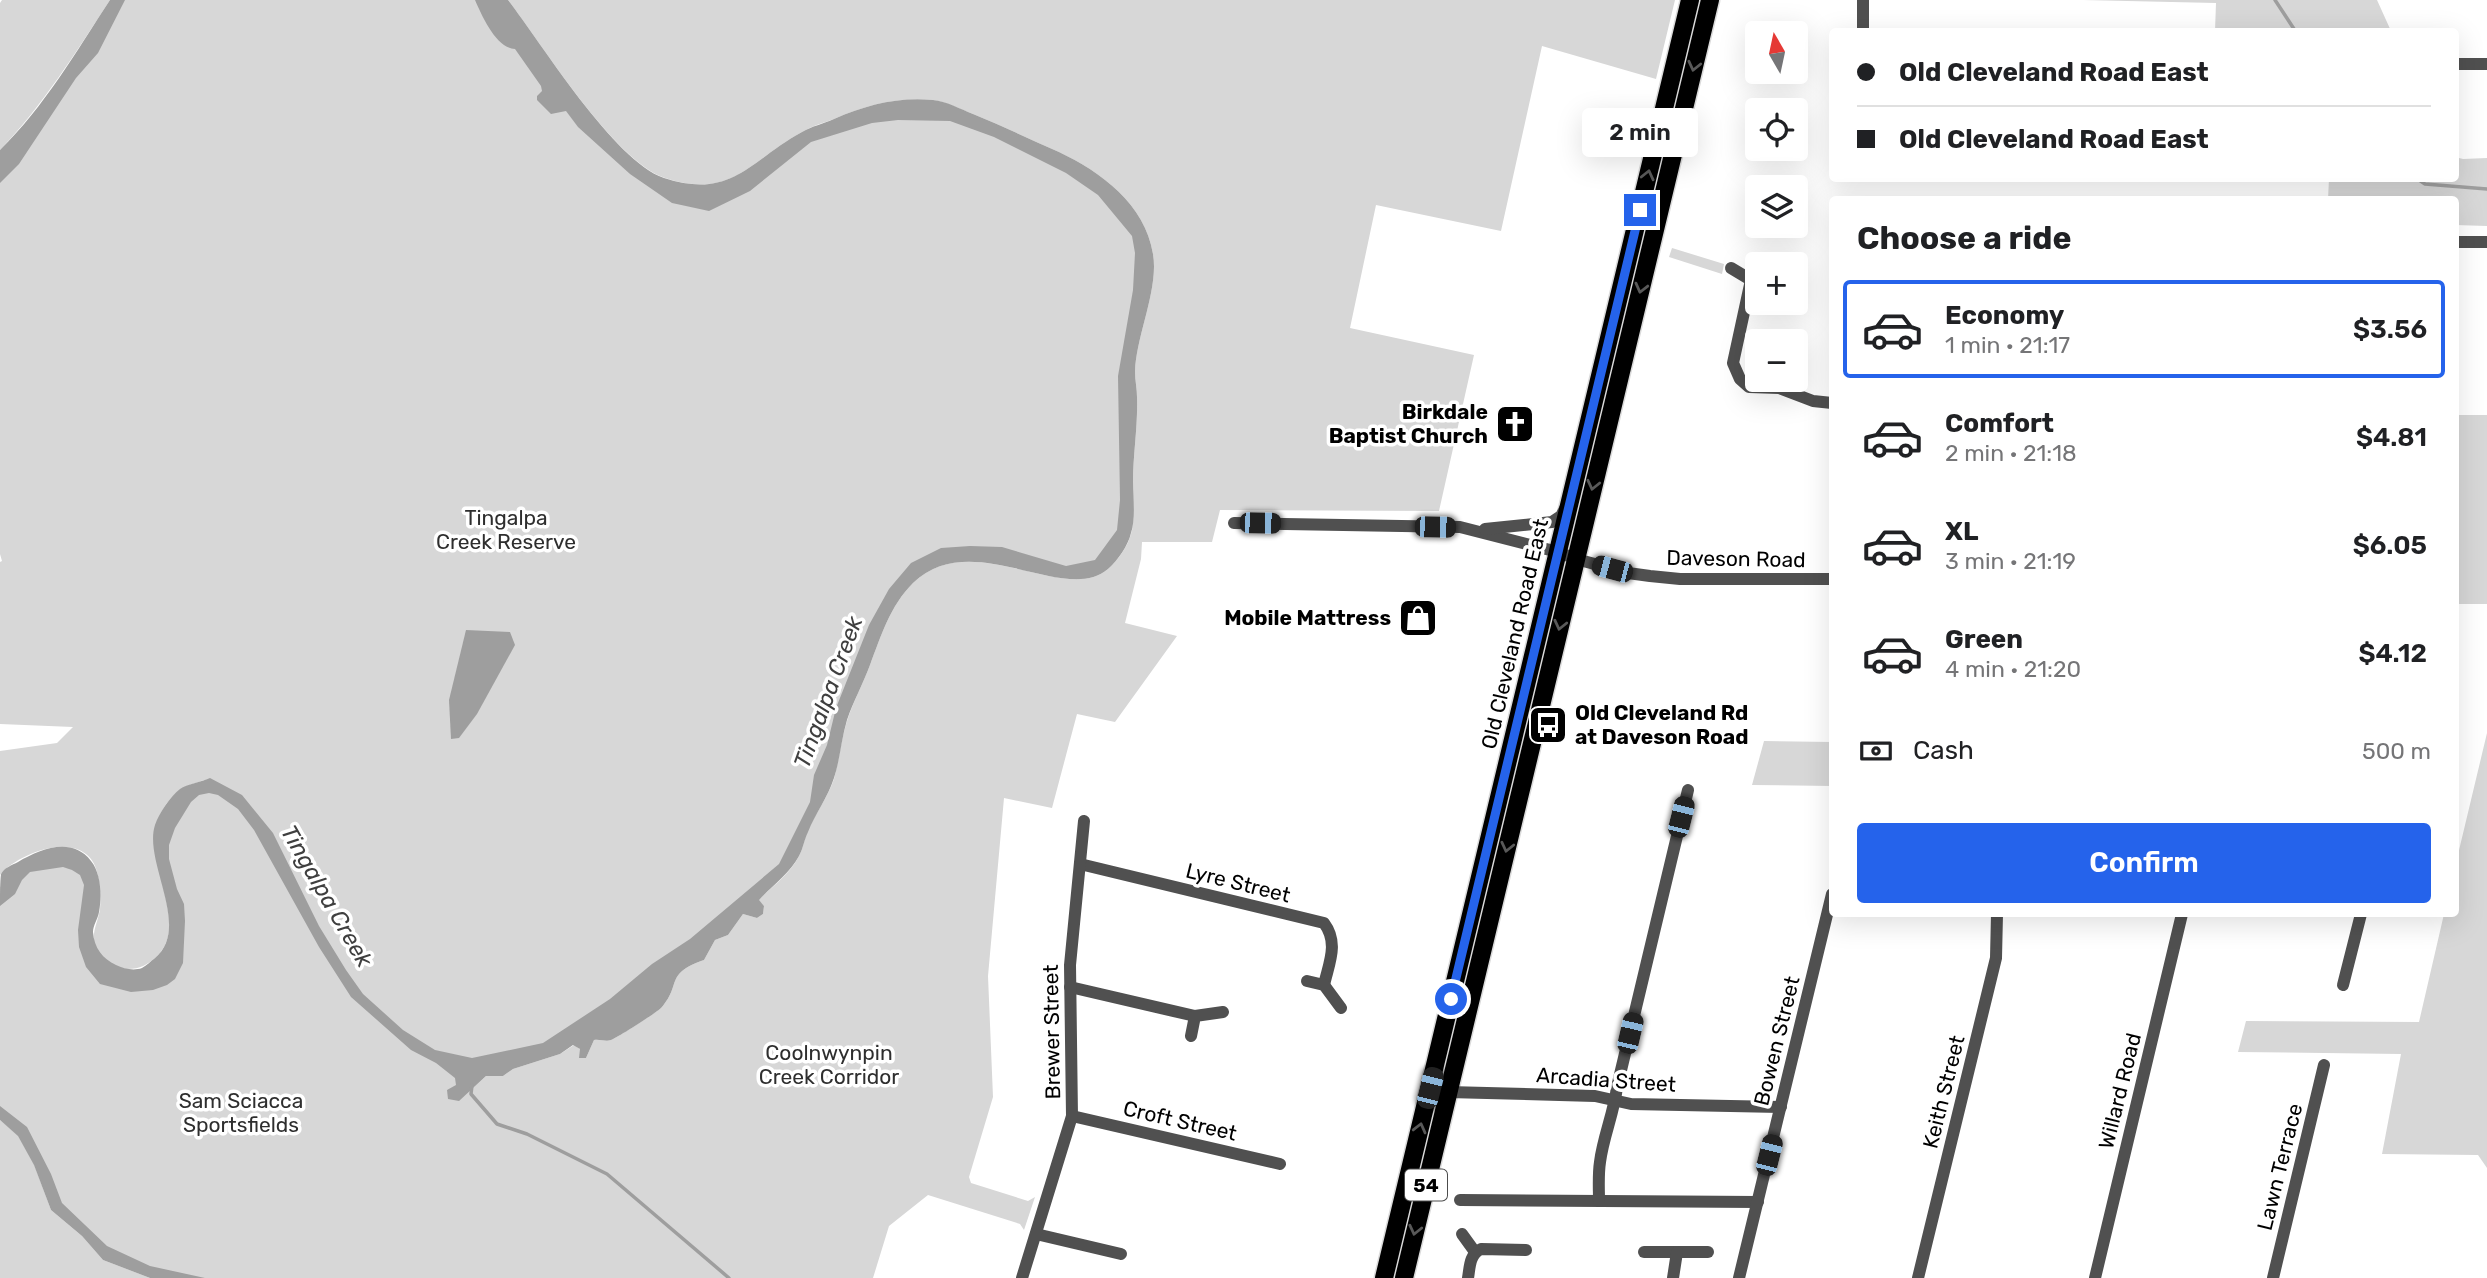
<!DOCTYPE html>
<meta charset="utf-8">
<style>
:root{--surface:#fff;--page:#f2f2f2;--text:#202124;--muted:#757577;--line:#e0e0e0;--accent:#2563eb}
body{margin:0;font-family:Rubik,sans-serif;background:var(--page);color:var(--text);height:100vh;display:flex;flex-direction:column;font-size:26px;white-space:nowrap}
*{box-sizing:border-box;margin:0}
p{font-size:23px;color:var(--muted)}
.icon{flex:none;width:38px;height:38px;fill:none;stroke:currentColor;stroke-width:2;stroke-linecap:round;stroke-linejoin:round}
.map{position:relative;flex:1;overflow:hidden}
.sheet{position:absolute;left:1829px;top:196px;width:630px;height:721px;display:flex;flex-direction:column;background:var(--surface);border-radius:7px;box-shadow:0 7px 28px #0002}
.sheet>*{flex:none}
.top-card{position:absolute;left:1829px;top:28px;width:630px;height:154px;border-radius:7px;box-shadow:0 7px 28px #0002;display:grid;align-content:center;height:154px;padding:0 28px;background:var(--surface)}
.needle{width:46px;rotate:351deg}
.controls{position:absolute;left:1745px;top:21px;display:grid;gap:14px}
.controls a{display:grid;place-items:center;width:63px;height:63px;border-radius:7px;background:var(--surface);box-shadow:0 7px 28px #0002;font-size:35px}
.end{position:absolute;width:32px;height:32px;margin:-16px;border:9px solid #2563eb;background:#fff;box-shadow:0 0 0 4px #fff}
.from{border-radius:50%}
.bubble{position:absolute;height:49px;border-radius:7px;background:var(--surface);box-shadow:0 7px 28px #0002;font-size:23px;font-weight:600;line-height:49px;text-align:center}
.car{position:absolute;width:21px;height:42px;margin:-21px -10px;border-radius:9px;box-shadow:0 0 5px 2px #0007;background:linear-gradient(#222 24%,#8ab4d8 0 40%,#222 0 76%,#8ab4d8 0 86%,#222 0)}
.top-card b{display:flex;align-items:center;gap:24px;height:66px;font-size:26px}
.top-card b+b{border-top:2px solid var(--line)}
.top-card i{width:18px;height:18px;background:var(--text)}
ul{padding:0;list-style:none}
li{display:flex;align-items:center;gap:21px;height:98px;margin:0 14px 10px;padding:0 14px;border:4px solid transparent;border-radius:7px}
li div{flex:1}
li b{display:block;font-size:26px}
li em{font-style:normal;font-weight:600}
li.on{border-color:var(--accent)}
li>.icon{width:63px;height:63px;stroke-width:1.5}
h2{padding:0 28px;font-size:32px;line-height:84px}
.pay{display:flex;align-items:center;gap:18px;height:77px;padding:0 28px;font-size:26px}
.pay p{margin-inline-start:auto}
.cta{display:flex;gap:14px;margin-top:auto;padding:14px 28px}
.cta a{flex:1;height:80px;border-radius:7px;background:var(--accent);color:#fff;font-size:28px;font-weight:600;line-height:80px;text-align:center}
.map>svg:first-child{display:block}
.green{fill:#d7d7d7}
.water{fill:#9e9e9e}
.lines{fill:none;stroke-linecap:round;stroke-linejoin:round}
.stream{stroke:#9e9e9e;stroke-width:3.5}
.primary-casing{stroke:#dbdbdb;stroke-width:21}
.minor{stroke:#505050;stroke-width:12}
.primary{stroke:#000;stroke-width:18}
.oneway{stroke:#595959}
.route{stroke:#2563eb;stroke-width:9}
.labels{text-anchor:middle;stroke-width:7;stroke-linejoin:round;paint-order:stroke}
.shield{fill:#fff;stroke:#4c4c4c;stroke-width:2}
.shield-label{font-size:19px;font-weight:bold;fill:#000}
.poi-label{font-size:21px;font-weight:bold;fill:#000;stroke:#fff;text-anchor:end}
.park-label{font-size:21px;fill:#2e2e2e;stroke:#fff}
.street-label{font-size:21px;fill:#000;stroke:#fff}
.water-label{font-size:23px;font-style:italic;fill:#3f3f3f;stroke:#fff}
</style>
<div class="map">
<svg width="2487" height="1278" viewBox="0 0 2487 1278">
<rect width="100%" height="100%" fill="#fff"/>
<g class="green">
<path d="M2,0H110C76,52 43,105 0,150V3Z"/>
<path d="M118,0H491L509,30L580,120L648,178L682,190L714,194L747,185L806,135L838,126L870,111L901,106L953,114L1087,176L1118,209L1142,247L1140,293L1125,373L1124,534L1101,565L1068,571L992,554L939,558L908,578L880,618L847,705L833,755L815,803L788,863L712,937L608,1023L545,1052L475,1065L472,1089L486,1076H503L513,1069L560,1054L574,1045L580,1049V1058H586L594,1040C600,1039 606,1042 611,1040C615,1039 659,1011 662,1007C682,984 664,974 704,960L715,940L728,935L743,914L757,918L763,914L764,906L758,900C772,887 790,874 799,856C803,849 804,840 807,832C815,814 828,797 834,779C839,760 841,740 847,721C853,702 863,684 870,665C881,636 890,606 913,583C971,526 1065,606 1108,569C1118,560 1128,546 1131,534C1136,518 1132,498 1133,483C1133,454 1138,426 1137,397C1137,389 1135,380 1135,372C1136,336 1159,289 1153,254C1145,204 1101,172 1059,152C1030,139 1002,126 973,114C960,109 946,102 933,100C897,97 867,105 834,119C823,123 812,126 802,132C749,161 732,200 665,178C614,161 542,44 508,0H1675L1656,79L1542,46L1501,231L1376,205L1350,328L1474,355L1439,511L1220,510L1212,542H1142L1141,559L1125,623L1177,636L1115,722L1077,714L1052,808L1004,798L988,976L993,1097L969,1177L971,1183L1028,1201L1035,1197L1024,1230L1020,1224L928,1195L889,1226L873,1278H176L157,1276L106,1254L89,1232L57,1210L26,1134L8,1117L0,1113V887C32,867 46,850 85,867L89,883L83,938L95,960L116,975L145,978L167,963L175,940L163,832L189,791L209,785L204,780C197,783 186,785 180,790C118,838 199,918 156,957C147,965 140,969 128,969C118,969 102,959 97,950C89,936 98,923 100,909C101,897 100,884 97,872C86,828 20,851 0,875V751L57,743L73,727L0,724V562L2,561L0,554V159L43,114L83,57Z"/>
<polygon points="2083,0 2377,0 2391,31 2215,31 2216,3"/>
<polygon points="2455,157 2463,159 2487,158 2487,226 2455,225 2455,200 2328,199 2329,179 2455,178"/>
<polygon points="1672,248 1724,264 1722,274 1669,257"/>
<rect x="2455" y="415" width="32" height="189"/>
<polygon points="2487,733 2487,1168 2478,1155 2382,1154 2401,1054 2238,1052 2246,1021 2419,1022 2444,914 2455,914 2455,867"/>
<polygon points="1764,741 1832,742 1832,786 1752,785"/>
<polygon points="0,1120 18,1135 34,1164 51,1210 82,1236 103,1260 150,1278 0,1278"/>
</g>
<g class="water">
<path d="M110,0H125L98,53L76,78L19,164L0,183V150C44,107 76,52 110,0Z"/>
<path d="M475,0H508C542,44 614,161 664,178C732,200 749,161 802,132C812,126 823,124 834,119C867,105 896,97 933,100C946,101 960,109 973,114C1002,126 1030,139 1059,152C1101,172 1145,204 1153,254C1159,289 1136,336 1135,372C1135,380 1137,389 1137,397C1138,426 1133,454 1133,482C1133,498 1136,518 1131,533C1128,546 1118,560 1108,569C1065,606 972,526 913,583C890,606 881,636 870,665C863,684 853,702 847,720C841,740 840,760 834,778C828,797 815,814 808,832C804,840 803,849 799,856C790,873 772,886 759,900L764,906L763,914L757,918L743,914L728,935L715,940L704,960C664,974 682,984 662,1007C658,1012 615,1039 611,1040C606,1042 600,1039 594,1040L586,1058H579L580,1049L573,1045L560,1054L513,1069L503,1076H486L459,1101L448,1099L447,1090L456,1085L455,1078L436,1063L411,1050L351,997L319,947L254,830L238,809L218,795L209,793L199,795L191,802L175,828L169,845V859L177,889L184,904L185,921L183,963L175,979L167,985L153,990L131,992L100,984L86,967L79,947L78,930L84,885L80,875L72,870L63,867L30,872L22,880L15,894L0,906C0,897 0,882 1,874C4,868 12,865 18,862C40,849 72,836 91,861C101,873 102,896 99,912C98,919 93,925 93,932C94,948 103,959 116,965C124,969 134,971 142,968C146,966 151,961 155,958C192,927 143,862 155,825C159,813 170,797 180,789C187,784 201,782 210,778L242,795L273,833L319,926L346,970L363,994L403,1030L435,1050L472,1058L543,1043L610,999L652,964L690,939L779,864L810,802L814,775L827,745L836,708L869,625L889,589L911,563L941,548L970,546L1002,547L1066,566L1095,560L1117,530L1120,500L1118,376L1133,290L1135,253L1132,236L1098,195L1066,173L994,137L950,121L898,120L872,123L811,142L750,191L709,211L672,203L630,174L578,127L566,111L551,114L537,100V96L542,91L541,86L515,49C496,48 482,16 475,0Z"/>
<polygon points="466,630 510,632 515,645 477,714 459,738 451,739 449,700"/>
<polygon points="0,1106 27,1127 51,1174 62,1203 107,1246 150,1266 205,1278 150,1278 103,1260 82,1236 51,1210 34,1165 18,1136 0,1120"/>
</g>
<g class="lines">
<g class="stream">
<polyline points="2275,0 2296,32"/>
<polyline points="2416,178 2425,184 2487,189"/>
<polyline points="472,1085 471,1094 497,1124 527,1134 607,1174 729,1278"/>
</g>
<defs>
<g id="primary">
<polyline points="1384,1278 1690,0"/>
<polyline points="1404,1278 1710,0"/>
</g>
</defs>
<use href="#primary" class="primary-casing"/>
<g class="minor">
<polyline points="1863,0 1863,32"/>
<polyline points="2455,64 2487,64"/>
<polyline points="2455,242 2487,242"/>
<polyline points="1731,268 1751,280 1757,276"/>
<polyline points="1751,280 1733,363 1740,379 1749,387 1779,388 1813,401 1832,403"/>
<polyline points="1234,523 1460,527 1558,552 1576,559 1628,573 1650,576 1680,579 1832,579"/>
<polyline points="1485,529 1552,522 1561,516 1567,505"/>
<path d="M1080,864L1324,923C1339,943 1329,963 1324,985"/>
<polyline points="1307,981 1324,985 1341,1008"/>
<polyline points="2343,985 2361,914"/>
<polyline points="1070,987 1195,1016"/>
<polyline points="1191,1036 1195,1016 1223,1012"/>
<polyline points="1430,1088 1448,1092 1595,1096 1631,1104 1781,1107"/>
<polyline points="1072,1116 1280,1164"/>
<polyline points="1460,1200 1758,1202"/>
<path d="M1599,1201C1599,1188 1598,1175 1600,1162C1603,1137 1614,1113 1617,1087L1688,790"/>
<polyline points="1036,1234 1121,1254"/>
<polyline points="1462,1234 1475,1252"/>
<polyline points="1644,1252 1708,1252"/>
<polyline points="1022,1278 1072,1116 1070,965 1084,821"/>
<path d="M1468,1278C1470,1267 1469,1255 1481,1249L1526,1250"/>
<polyline points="1673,1278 1677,1252"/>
<polyline points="1739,1278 1832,894"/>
<polyline points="1918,1278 1996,958 1997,914"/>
<polyline points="2095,1278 2182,914"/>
<polyline points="2273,1278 2324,1065"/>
</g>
<use href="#primary" class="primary"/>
</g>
<defs><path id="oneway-chevron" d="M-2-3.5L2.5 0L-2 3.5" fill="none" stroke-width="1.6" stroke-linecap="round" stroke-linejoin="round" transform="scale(1.75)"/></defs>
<g class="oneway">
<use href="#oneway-chevron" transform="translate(1694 66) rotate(103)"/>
<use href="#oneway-chevron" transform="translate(1648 175) rotate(-77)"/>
<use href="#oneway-chevron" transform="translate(1641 288) rotate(104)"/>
<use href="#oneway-chevron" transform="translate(1593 485) rotate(103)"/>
<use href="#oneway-chevron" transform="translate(1560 625) rotate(103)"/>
<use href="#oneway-chevron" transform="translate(1507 847) rotate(103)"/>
<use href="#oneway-chevron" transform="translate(1420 1128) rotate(-76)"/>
<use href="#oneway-chevron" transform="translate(1415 1230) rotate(103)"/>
</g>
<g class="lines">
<polyline class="route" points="1451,999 1640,210"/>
</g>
<defs>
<symbol id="church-square" viewBox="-11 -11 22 22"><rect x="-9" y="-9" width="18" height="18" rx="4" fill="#000" stroke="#fff"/><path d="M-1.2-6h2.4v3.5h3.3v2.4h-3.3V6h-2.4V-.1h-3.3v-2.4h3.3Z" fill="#fff"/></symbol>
<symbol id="shop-square" viewBox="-11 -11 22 22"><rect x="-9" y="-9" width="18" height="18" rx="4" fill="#000" stroke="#fff"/><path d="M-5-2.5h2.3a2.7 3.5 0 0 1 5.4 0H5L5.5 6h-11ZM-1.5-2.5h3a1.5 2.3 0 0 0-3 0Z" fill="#fff"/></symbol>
<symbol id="bus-square" viewBox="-11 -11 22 22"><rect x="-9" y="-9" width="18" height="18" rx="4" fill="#000" stroke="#fff"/><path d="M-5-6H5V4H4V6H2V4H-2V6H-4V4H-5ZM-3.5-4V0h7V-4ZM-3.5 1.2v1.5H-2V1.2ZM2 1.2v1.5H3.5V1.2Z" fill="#fff"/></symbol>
</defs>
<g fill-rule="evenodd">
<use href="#church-square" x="1493" y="402" width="44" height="44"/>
<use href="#shop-square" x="1396" y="596" width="44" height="44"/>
<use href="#bus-square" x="1526" y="703" width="44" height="44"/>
</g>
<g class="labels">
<rect class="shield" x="1405" y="1169.5" width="42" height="31" rx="5"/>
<g class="shield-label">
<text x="1426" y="1192">54</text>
</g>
<g class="poi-label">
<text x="1488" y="419">Birkdale<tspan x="1488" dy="24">Baptist Church</tspan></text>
<text x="1391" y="625">Mobile Mattress</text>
<text x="1575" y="720" text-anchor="start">Old Cleveland Rd<tspan x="1575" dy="24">at Daveson Road</tspan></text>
</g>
<g class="park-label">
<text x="506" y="525">Tingalpa<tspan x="506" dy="24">Creek Reserve</tspan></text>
<text x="829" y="1060">Coolnwynpin<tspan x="829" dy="24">Creek Corridor</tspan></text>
<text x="241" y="1108">Sam Sciacca<tspan x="241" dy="24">Sportsfields</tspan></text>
</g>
<g class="street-label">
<text transform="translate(1736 559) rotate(1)" y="7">Daveson Road</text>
<text transform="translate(1515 634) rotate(-77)" y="7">Old Cleveland Road East</text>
<text transform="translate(1238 883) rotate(14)" y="7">Lyre Street</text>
<text transform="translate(1052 1032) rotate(-91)" y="7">Brewer Street</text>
<text transform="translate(1777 1041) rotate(-76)" y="7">Bowen Street</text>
<text transform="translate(1606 1080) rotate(4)" y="7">Arcadia Street</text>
<text transform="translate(2120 1091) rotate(-76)" y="7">Willard Road</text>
<text transform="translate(1944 1092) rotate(-76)" y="7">Keith Street</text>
<text transform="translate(1180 1121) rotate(13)" y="7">Croft Street</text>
<text transform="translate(2280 1167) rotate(-76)" y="7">Lawn Terrace</text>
</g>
<g class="water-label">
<text transform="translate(828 692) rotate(-70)" y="8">Tingalpa Creek</text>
<text transform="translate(327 896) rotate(60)" y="8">Tingalpa Creek</text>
</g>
</g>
</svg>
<div class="controls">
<a><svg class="needle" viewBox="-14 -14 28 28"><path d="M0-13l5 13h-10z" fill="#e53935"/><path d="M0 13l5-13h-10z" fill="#757577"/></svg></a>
<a><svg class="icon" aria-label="locate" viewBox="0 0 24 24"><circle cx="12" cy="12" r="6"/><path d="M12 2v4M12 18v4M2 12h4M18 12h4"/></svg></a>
<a><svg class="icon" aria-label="layers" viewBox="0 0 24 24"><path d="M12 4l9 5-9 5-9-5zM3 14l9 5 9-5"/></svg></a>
<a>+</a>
<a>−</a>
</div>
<i class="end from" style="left:1451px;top:999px"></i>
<i class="end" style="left:1640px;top:210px"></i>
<div class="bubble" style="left:1582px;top:108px;width:116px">2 min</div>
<i class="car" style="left:1260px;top:523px;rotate:91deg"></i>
<i class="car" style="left:1435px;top:527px;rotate:91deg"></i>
<i class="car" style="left:1612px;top:569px;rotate:285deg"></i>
<i class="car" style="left:1681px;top:817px;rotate:14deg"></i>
<i class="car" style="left:1630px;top:1033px;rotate:13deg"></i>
<i class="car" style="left:1430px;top:1088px;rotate:14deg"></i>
<i class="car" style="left:1769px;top:1155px;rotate:14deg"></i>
<div class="top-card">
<b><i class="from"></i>Old Cleveland Road East</b>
<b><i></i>Old Cleveland Road East</b>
</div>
<section class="sheet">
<h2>Choose a ride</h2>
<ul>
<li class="on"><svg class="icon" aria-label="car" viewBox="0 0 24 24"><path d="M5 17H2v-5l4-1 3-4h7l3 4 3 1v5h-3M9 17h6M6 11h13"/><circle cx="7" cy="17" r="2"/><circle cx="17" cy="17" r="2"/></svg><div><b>Economy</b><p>1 min · 21:17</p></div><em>$3.56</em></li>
<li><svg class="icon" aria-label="car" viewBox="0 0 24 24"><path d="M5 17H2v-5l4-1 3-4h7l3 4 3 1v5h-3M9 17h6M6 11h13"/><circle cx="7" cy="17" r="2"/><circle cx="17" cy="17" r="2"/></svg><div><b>Comfort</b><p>2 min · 21:18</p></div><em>$4.81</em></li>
<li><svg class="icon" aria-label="car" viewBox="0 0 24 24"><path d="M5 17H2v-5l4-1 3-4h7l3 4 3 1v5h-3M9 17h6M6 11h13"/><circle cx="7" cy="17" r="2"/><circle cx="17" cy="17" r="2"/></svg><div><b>XL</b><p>3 min · 21:19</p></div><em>$6.05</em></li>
<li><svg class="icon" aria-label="car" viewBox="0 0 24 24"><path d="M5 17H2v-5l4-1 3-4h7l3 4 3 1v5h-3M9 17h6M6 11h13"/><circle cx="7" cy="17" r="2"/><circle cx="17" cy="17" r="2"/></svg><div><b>Green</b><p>4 min · 21:20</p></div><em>$4.12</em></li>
</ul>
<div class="pay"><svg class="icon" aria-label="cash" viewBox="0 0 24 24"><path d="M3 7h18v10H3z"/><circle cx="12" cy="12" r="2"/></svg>Cash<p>500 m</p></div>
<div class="cta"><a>Confirm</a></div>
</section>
</div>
